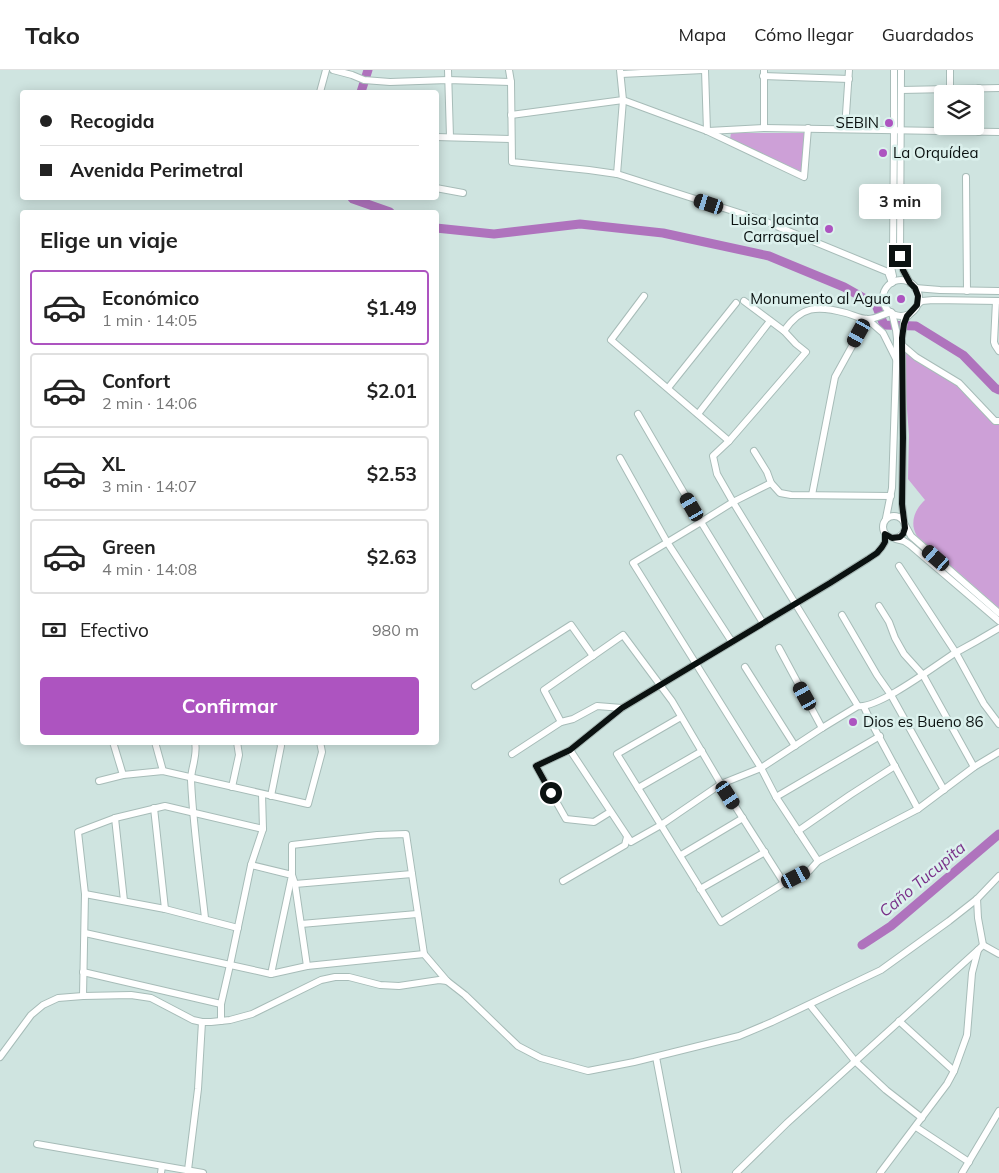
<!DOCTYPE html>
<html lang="es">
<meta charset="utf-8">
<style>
:root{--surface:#fff;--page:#f6f6f6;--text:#222;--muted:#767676;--line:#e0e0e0;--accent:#ad54c0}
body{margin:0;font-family:Mulish,sans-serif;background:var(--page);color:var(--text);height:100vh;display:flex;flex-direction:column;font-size:19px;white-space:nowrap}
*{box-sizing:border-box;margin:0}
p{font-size:16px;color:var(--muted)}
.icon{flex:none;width:28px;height:28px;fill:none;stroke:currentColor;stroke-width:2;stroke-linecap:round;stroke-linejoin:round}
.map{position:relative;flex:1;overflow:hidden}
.details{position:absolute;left:20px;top:140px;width:419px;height:535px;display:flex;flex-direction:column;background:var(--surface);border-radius:5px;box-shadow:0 2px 12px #0003}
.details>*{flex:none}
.top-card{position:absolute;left:20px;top:20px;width:419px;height:110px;border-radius:5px;box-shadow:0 2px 12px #0003;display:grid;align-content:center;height:110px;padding:0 20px;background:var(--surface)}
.controls{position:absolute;left:934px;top:15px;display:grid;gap:10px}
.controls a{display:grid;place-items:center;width:50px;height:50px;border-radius:5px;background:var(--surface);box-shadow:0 2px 12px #0003;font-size:25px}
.end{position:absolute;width:22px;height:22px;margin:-11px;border:6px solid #0b1211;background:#fff;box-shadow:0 0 0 2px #fff}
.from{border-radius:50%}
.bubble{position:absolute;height:35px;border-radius:5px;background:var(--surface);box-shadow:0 2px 12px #0003;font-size:16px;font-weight:700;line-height:35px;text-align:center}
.car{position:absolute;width:15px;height:30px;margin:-15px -8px;border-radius:6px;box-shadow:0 0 4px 1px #0007;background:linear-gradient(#222 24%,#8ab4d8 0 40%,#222 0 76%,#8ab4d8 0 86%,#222 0)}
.top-card b{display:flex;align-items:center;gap:18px;height:48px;font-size:19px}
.top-card b+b{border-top:1px solid var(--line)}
.top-card i{width:12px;height:12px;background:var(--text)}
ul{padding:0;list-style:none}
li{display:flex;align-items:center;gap:15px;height:75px;margin:0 10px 8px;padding:0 10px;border:2px solid var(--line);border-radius:5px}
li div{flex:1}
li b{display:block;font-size:19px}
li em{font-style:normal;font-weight:700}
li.active{border-color:var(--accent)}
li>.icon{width:45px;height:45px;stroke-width:1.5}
h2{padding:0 20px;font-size:22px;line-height:60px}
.pay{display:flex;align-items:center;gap:12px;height:55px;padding:0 20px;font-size:19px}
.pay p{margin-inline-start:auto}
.button{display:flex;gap:10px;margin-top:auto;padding:10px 20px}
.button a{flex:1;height:58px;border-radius:5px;background:var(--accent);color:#fff;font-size:20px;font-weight:700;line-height:58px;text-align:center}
header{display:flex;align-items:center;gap:30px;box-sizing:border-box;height:70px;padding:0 25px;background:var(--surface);border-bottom:1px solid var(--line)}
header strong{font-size:24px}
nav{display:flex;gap:28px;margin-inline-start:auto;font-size:18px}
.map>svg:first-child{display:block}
.green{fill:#cda0d7}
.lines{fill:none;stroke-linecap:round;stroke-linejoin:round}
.river{stroke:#af73bd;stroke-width:9}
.minor-casing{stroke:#a7bcb8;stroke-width:8}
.minor{stroke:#fff;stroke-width:6}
.route{stroke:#0b1211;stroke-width:6}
.poi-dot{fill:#ad54c0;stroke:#dcf1ed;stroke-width:2}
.labels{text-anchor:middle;stroke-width:5;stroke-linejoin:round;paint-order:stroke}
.poi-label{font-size:15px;fill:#0b1211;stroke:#dcf1ed;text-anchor:end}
.water-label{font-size:16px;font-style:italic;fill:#793089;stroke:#dcf1ed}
</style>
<header>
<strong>Tako</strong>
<nav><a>Mapa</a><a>Cómo llegar</a><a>Guardados</a></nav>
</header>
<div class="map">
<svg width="999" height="1103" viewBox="0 0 999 1103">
<rect width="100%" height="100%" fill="#cfe4e0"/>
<g class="green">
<polygon points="731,63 805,63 802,102 730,69"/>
<path d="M902,275L959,313L999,351V538L917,466C909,453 915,439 925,430L908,409L909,365Z"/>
</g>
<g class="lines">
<g class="river">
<polyline points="361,22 368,0"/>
<polyline points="352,128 353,129 390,142"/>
<polyline points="436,158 494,164 580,154 663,163 769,186 844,217 876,235 884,255 916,256 963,285 995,318 999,320"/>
<polyline points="862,875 891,856 999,764"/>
</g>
<defs>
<g id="minor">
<polyline points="333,0 352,5 364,10 390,12 448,10 511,12"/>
<polyline points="448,0 450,67"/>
<polyline points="509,0 511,12 512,92 589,100 617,104 764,151 888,202 892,213"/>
<polyline points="705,0 707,61"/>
<polyline points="901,0 900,186 903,200 910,213"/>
<polyline points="950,0 950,18"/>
<polyline points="621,4 703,0"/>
<polyline points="763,6 849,9"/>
<polyline points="979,18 979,62"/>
<polyline points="901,20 999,18"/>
<polyline points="320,22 326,0"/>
<polyline points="511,45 623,30 707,61 804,107 808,58"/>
<polyline points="764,58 764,0"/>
<polyline points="845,59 849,0"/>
<polyline points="708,61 764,58 999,62"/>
<polyline points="436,67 511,69"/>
<polyline points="617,104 623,30 620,0"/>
<polyline points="966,107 967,221"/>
<polyline points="436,118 463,123"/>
<polyline points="893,206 891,197 893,186 894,61 894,0"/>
<circle cx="901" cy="228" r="18"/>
<polyline points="915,218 940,220 999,221"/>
<polyline points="644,226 611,270 729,371"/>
<polyline points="744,231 784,261 796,274 806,282 729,371 713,386 717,404 733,432 858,636"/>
<polyline points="996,231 994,272 995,275 999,281"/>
<polyline points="917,235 922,231 933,230 999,231"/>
<path d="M784,261C801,236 817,235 846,243C853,245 860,249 868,249C876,249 883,244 891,242"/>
<polyline points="902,275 916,287 959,313 995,351 999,351"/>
<polyline points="668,318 736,233"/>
<polyline points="638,344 701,452 763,553"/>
<polyline points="698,344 770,251"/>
<polyline points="754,381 767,402 771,413 780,423 791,425 891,426"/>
<polyline points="620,388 667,472 732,572"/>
<polyline points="771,413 733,432 701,452 633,493 761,698 776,727 818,791"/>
<polyline points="812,425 835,307 867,249 883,263 896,289"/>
<circle cx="894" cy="457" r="11"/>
<polyline points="886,448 892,418 897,269 896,260 892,243"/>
<polyline points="904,451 902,434 903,368 902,268 904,250 913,241"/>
<polyline points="905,455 911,466 999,543"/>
<polyline points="896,469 904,471 910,475 999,551"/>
<polyline points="899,496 956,583 984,634 999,654"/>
<polyline points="879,536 889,552 895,568 904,584 923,605 974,697"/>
<polyline points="842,545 877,605 891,625 944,720"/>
<polyline points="779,578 822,658"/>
<polyline points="745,597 795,676"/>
<polyline points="475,616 571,555 593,586"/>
<polyline points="864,637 871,652 918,739"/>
<polyline points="622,638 830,513 868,489 877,483 882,477 885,472 885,464"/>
<polyline points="681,647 617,684 721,852 784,813 809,801 818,791 918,739 974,697 999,682"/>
<polyline points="561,652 544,620 623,565 672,631 721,714 784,813"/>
<polyline points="113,672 123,705"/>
<polyline points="155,672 163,701"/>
<path d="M195,672C198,685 191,698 191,710C193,756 200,803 205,848"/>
<polyline points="570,680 536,696 566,749 594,752 610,742"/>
<path d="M512,684L561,652L573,649L597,636L622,638L570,680L631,772L661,755L721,714L761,698L822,658L858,636C878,639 936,595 955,583C970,575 984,567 999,558"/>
<polyline points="99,711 123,705 163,701 308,734 322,682 320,672"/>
<polyline points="232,717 239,685 237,672"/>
<polyline points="638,718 702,681"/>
<polyline points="271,726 281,676 280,672"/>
<polyline points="776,727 880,666"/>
<polyline points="154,738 165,839"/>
<polyline points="115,748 124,831"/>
<polyline points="798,761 850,725 895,696"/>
<polyline points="681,785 743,748"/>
<polyline points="251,795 292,805 271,904"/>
<polyline points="563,811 625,775 627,767"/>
<polyline points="295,814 412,804"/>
<polyline points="700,819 765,782"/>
<polyline points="85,824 165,839 238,858"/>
<polyline points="301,854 417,844"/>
<polyline points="85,863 271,904 307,896 424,884"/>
<polyline points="983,875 999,884"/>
<polyline points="307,896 295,814 292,805 292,775 377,765 406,764 424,884 447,911"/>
<polyline points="83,902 221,934"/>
<polyline points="83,926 85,824 78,762 115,748 165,736 263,759"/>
<polyline points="810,935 855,991 886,1020 922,1048"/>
<polyline points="221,951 221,934 230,895 251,795 263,759 262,724"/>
<polyline points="899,951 954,1001"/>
<polyline points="0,987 31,945 43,935 58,928 83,926 131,925 151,928 193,950 202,952 211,952 230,950 252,944 321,910 335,907 349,907 380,915 399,916 439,910 447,911 465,925 518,976 541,988 588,1001 634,992 739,966 772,952 881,900 949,851 977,829 999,806"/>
<polyline points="656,987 678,1103"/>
<polyline points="916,1057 969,1092"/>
<polyline points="37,1074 203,1103"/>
<polyline points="188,1100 198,1019 202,952"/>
<polyline points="161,1103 162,1096"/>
<polyline points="736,1103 787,1053 978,880"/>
<polyline points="880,1103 947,1014 954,1001 967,965 972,903 978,880 983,875 978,848 977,829"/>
<polyline points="962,1103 999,1041"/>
</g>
</defs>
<use href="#minor" class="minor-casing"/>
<use href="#minor" class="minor"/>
</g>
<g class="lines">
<polyline class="route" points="551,723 536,696 570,680 622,638 830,513 868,489 877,483 882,477 885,472 885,464 892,468 900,467 903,464 905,458 902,434 903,368 902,268 904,254 907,246 917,235 918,226 915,218 910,213 903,200 900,186"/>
</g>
<g class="poi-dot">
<circle cx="889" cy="53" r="5"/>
<circle cx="883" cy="83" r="5"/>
<circle cx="829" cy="159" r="5"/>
<circle cx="901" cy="229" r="5"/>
<circle cx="853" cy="652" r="5"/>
</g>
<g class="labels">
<g class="poi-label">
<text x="879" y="58">SEBIN</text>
<text x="893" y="88" text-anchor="start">La Orquídea</text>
<text x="819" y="155">Luisa Jacinta<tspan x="819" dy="17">Carrasquel</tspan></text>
<text x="891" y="234">Monumento al Agua</text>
<text x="863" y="657" text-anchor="start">Dios es Bueno 86</text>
</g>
<g class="water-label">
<text transform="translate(922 809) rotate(-40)" y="6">Caño Tucupita</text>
</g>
</g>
</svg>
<div class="controls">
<a><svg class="icon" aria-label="layers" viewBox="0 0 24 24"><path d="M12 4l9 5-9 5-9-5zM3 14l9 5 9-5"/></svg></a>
</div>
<i class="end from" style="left:551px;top:723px"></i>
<i class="end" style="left:900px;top:186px"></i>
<div class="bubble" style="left:859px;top:114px;width:82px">3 min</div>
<i class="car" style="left:709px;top:134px;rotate:288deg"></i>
<i class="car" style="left:859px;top:263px;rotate:209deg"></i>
<i class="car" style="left:692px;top:437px;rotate:330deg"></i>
<i class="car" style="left:936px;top:488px;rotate:311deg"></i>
<i class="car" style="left:805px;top:626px;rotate:331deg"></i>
<i class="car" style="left:728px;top:725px;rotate:147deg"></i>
<i class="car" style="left:796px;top:807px;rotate:63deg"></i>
<div class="top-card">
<b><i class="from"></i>Recogida</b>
<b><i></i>Avenida Perimetral</b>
</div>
<section class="details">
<h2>Elige un viaje</h2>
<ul>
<li class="active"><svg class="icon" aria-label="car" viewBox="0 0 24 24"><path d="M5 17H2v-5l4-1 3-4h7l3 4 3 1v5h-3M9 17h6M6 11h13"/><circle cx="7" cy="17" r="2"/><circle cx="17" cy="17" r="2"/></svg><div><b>Económico</b><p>1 min · 14:05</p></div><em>$1.49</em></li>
<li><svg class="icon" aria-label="car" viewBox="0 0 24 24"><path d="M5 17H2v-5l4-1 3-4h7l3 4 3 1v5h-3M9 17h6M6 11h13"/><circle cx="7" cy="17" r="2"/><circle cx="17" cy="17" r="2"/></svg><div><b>Confort</b><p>2 min · 14:06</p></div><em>$2.01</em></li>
<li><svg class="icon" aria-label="car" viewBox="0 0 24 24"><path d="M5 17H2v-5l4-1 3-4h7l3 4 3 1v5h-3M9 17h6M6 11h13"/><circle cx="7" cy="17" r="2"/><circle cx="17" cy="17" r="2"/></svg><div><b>XL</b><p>3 min · 14:07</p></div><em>$2.53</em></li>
<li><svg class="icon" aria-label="car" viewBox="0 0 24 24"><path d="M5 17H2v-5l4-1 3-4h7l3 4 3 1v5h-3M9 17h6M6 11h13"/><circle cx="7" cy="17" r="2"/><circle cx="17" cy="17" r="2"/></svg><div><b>Green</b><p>4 min · 14:08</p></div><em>$2.63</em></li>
</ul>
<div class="pay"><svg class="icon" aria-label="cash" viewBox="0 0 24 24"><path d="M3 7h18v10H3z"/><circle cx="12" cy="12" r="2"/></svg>Efectivo<p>980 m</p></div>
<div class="button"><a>Confirmar</a></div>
</section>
</div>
